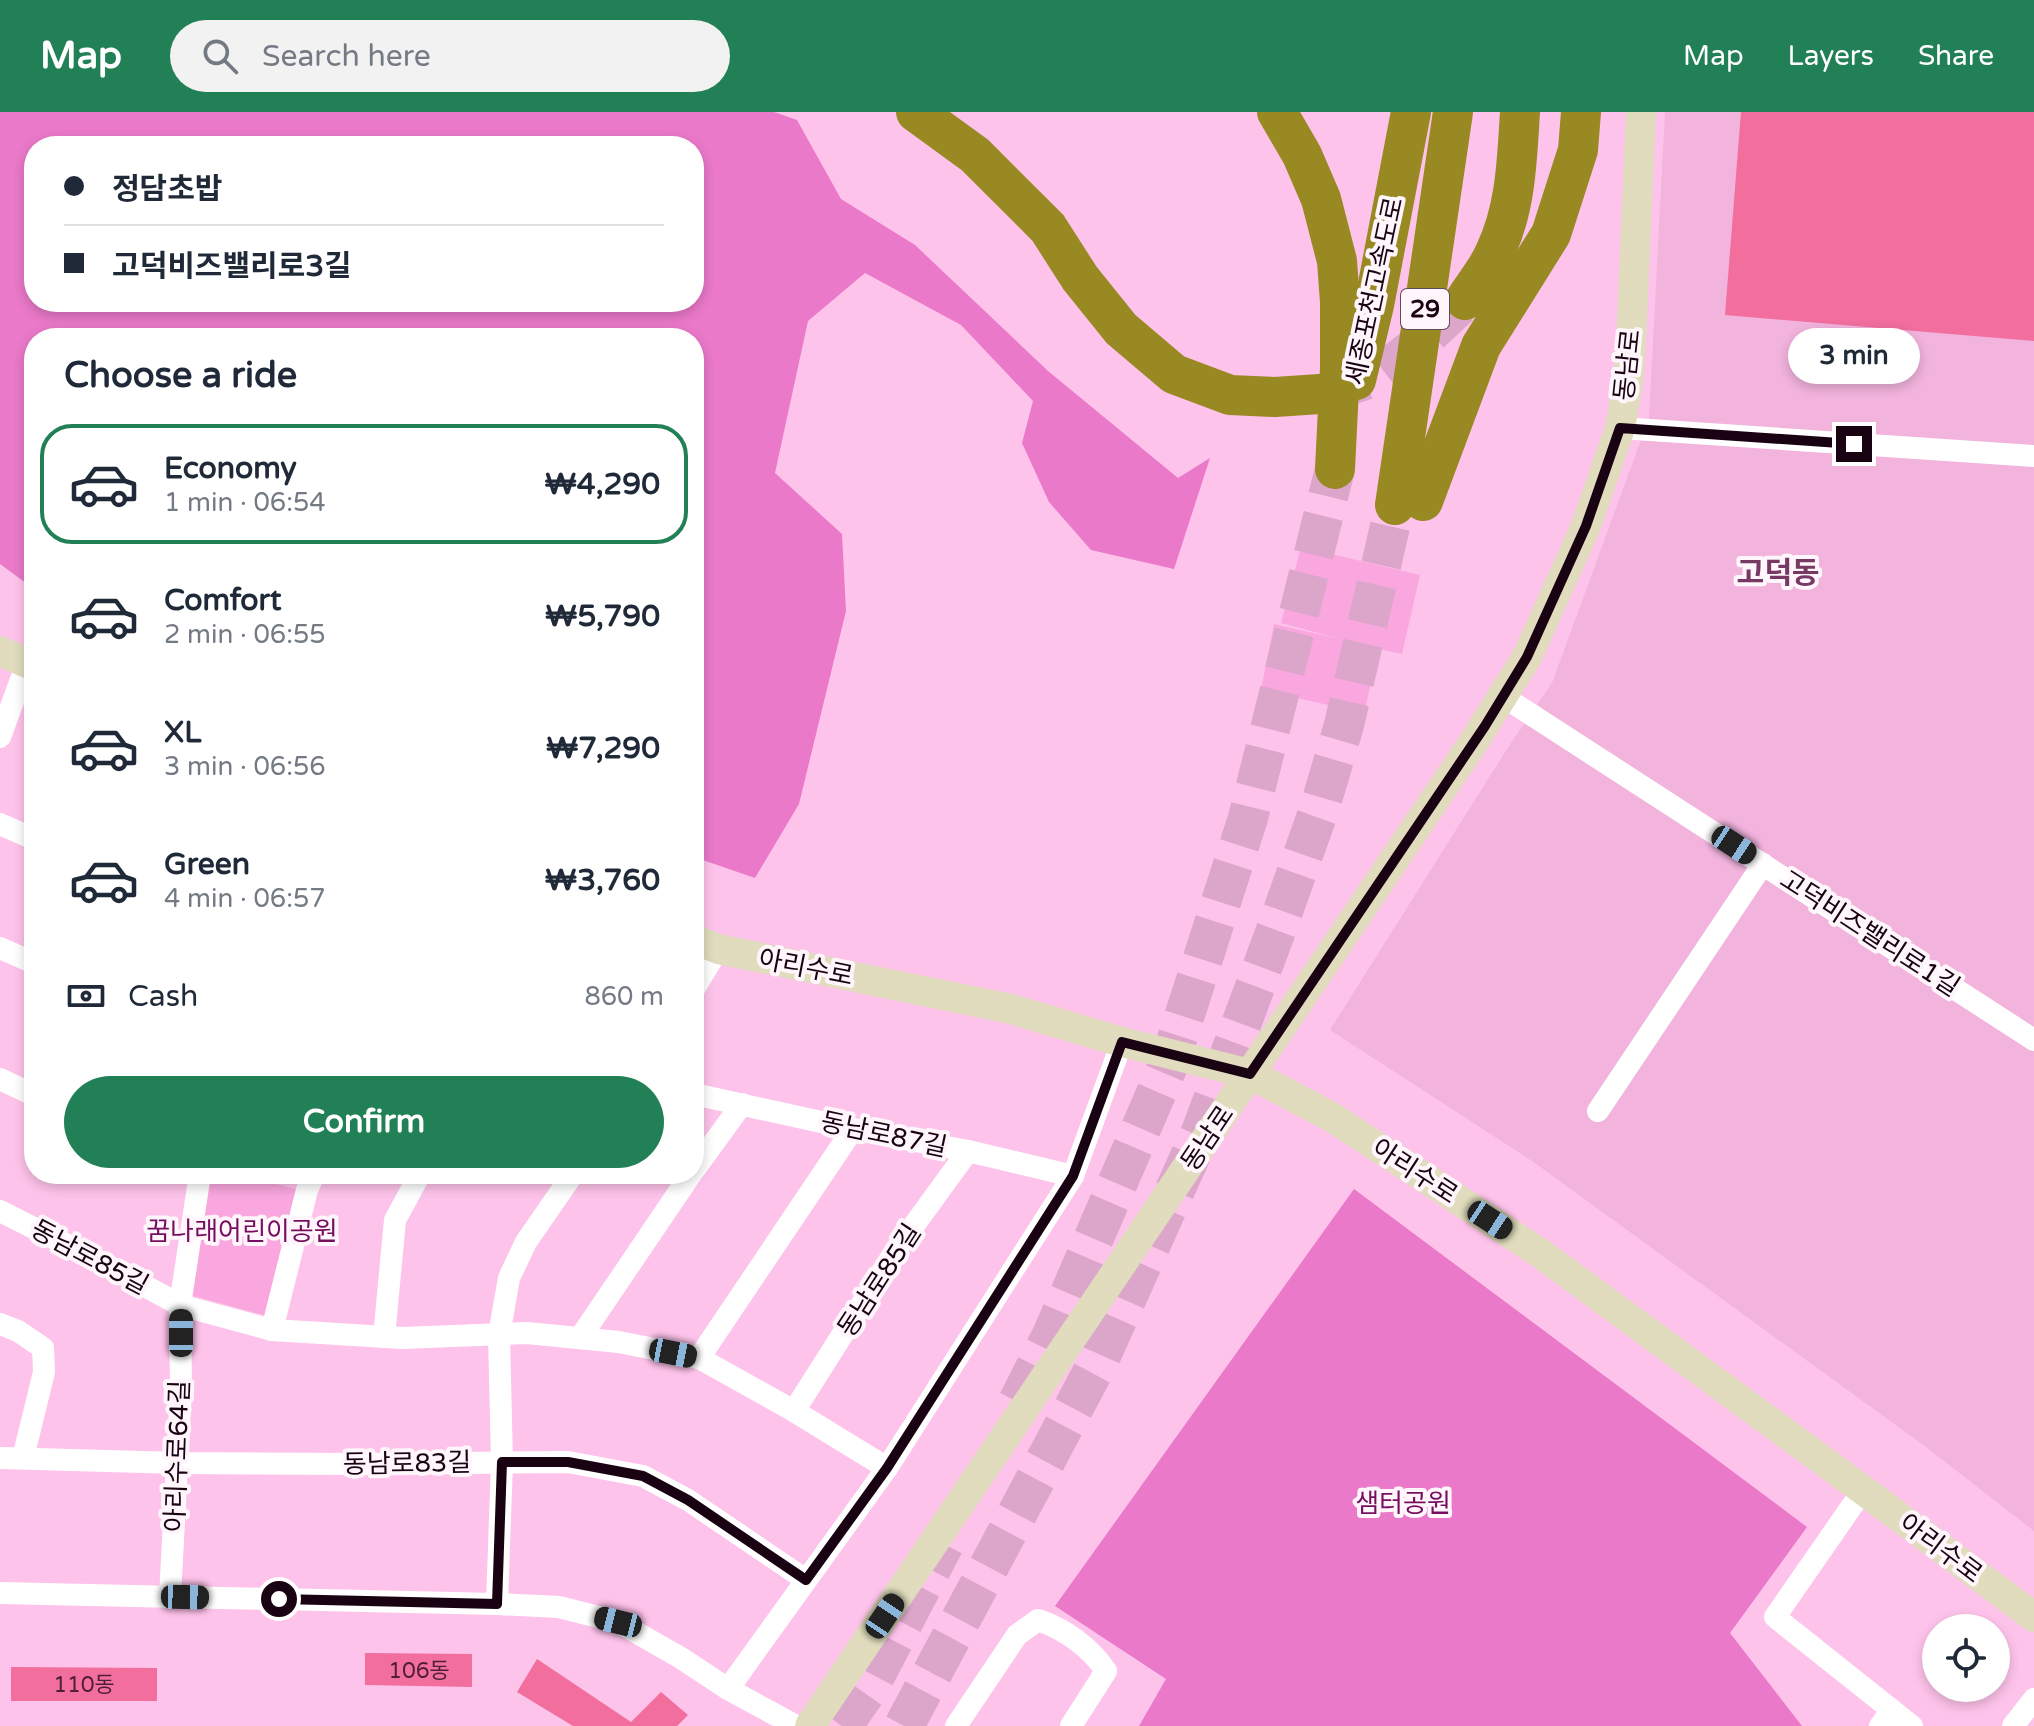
<!DOCTYPE html>
<meta charset="utf-8">
<style>
:root{--surface:#fff;--page:#f2f2f3;--text:#1f2937;--muted:#747a83;--line:#e0e1e3;--accent:#228056}
body{margin:0;font-family:"Varela Round","Noto Sans KR",sans-serif;background:var(--page);color:var(--text);height:100vh;display:flex;flex-direction:column;font-size:30px;white-space:nowrap}
*{box-sizing:border-box;margin:0}
p{font-size:26px;color:var(--muted)}
.icon{flex:none;width:44px;height:44px;fill:none;stroke:currentColor;stroke-width:2;stroke-linecap:round;stroke-linejoin:round}
.map{position:relative;flex:1;overflow:hidden}
.panel{position:absolute;left:24px;top:216px;width:680px;height:856px;display:flex;flex-direction:column;background:var(--surface);border-radius:32px;box-shadow:0 4px 12px #0003}
.panel>*{flex:none}
.guide{position:absolute;left:24px;top:24px;width:680px;height:176px;border-radius:32px;box-shadow:0 4px 12px #0003;display:grid;align-content:center;height:176px;padding:0 40px;background:var(--surface)}
.fabs{position:absolute;left:1922px;top:1502px;display:grid;gap:16px}
.fabs a{display:grid;place-items:center;width:88px;height:88px;border-radius:50%;background:var(--surface);box-shadow:0 4px 12px #0003;font-size:40px}
.end{position:absolute;width:36px;height:36px;margin:-18px;border:10px solid #190313;background:#fff;box-shadow:0 0 0 4px #fff}
.from{border-radius:50%}
.bubble{position:absolute;height:56px;border-radius:28px;background:var(--surface);box-shadow:0 4px 12px #0003;font-size:26px;font-weight:700;line-height:56px;text-align:center}
.car{position:absolute;width:24px;height:48px;margin:-24px -12px;border-radius:10px;box-shadow:0 0 6px 2px #0007;background:linear-gradient(#222 24%,#8ab4d8 0 40%,#222 0 76%,#8ab4d8 0 86%,#222 0)}
.guide b{display:flex;align-items:center;gap:28px;height:76px;font-size:30px}
.guide b+b{border-top:2px solid var(--line)}
.guide i{width:20px;height:20px;background:var(--text)}
ul{padding:0;list-style:none}
li{display:flex;align-items:center;gap:24px;height:120px;margin:0 16px 12px;padding:0 24px;border:4px solid transparent;border-radius:32px}
li div{flex:1}
li b{display:block;font-size:30px}
li em{font-style:normal;font-weight:700}
li.active{border-color:var(--accent)}
li>.icon{width:72px;height:72px;stroke-width:1.5}
h2{padding:0 40px;font-size:36px;line-height:96px}
.pay{display:flex;align-items:center;gap:20px;height:88px;padding:0 40px;font-size:30px}
.pay p{margin-inline-start:auto}
.primary-button{display:flex;gap:16px;margin-top:auto;padding:16px 40px}
.primary-button a{flex:1;height:92px;border-radius:48px;background:var(--accent);color:#fff;font-size:32px;font-weight:700;line-height:92px;text-align:center}
header{display:flex;align-items:center;gap:48px;box-sizing:border-box;height:112px;padding:0 40px;background:var(--accent);color:#fff}
header strong{font-size:38px}
nav{display:flex;gap:44px;margin-inline-start:auto;font-size:28px}
.search{width:560px;height:72px;background:var(--page);display:flex;align-items:center;gap:20px;box-sizing:border-box;padding:0 28px;border-radius:44px;color:var(--muted);font-size:30px}
.map>svg:first-child{display:block}
.built{fill:#f2b3dd}
.green{fill:#faa7df}
.forest{fill:#ea79c9;fill-rule:evenodd}
.building{fill:#f16e9d}
.lines{fill:none;stroke-linecap:round;stroke-linejoin:round}
.motorway-tunnel{stroke:#dca6ca;stroke-width:40;stroke-dasharray:40 20;stroke-linecap:butt}
.minor{stroke:#fff;stroke-width:22}
.secondary{stroke:#e0dcbd;stroke-width:30}
.motorway{stroke:#998923;stroke-width:40}
.route{stroke:#190313;stroke-width:10}
.labels{text-anchor:middle;stroke-width:8;stroke-linejoin:round;paint-order:stroke}
.number-label{font-size:22px;fill:#4f1e36}
.shield{fill:#fef6fb;stroke:#5e4c59;stroke-width:2}
.shield-label{font-size:24px;font-weight:bold;fill:#190313}
.street-label{font-size:26px;fill:#190313;stroke:#fef6fb}
.park-label{font-size:26px;fill:#760e5f;stroke:#fef6fb}
.quarter-label{font-size:30px;font-weight:bold;fill:#773864;stroke:#fef6fb}
</style>
<header>
<strong>Map</strong>
<div class="search"><svg class="icon" aria-label="search" viewBox="0 0 24 24"><circle cx="10" cy="10" r="6"/><path d="M15 15l6 6"/></svg>Search here</div>
<nav><a>Map</a><a>Layers</a><a>Share</a></nav>
</header>
<div class="map">
<svg width="2034" height="1614" viewBox="0 0 2034 1614">
<rect width="100%" height="100%" fill="#fec3ea"/>
<polygon class="built" points="1665,0 2034,0 2034,1419 1922,1332 1532,1049 1330,918 1507,637 1552,571 1649,306"/>
<g class="green">
<polygon points="1301,435 1420,463 1402,542 1379,537 1364,601 1261,578 1274,512 1340,527 1281,511"/>
<polygon points="203,1062 240,1062 302,1079 271,1205 179,1180"/>
</g>
<g class="forest">
<path d="M0,0H774L797,8L841,87L915,133L1048,259L1178,366L1210,346L1174,457L1091,438L1049,390L1022,331L1033,289L961,213L865,161L808,209L775,361L842,422L846,499L799,692L755,766L694,745V226H34V477L0,452ZM34,34H694V190H34Z"/>
<polygon points="1354,1077 1807,1415 1730,1521 1802,1614 1139,1614 1166,1567 1055,1494"/>
</g>
<g class="building">
<polygon points="1741,0 2034,0 2034,229 1725,203"/>
<polygon points="365,1541 472,1542 472,1575 365,1573"/>
<polygon points="537,1547 631,1610 661,1580 688,1603 677,1614 573,1614 517,1580"/>
<polygon points="11,1555 157,1556 157,1589 11,1589"/>
</g>
<g class="lines">
<g class="motorway-tunnel">
<polyline points="1328,280 1378,264 1414,236 1465,188"/>
<polyline points="1018,1290 1053,1221 1170,949 1248,706 1335,357"/>
<polyline points="842,1614 868,1577 944,1432"/>
<polyline points="904,1614 1099,1248 1201,1020 1278,813 1320,695 1344,613 1395,393"/>
</g>
<g class="minor">
<polyline points="1620,316 2034,344"/>
<polyline points="1504,585 2034,928"/>
<polyline points="0,625 27,551"/>
<polyline points="0,712 34,727"/>
<polyline points="0,836 34,851"/>
<polyline points="694,877 718,837"/>
<polyline points="0,967 34,983"/>
<polyline points="694,982 853,1017 968,1039 1073,1064"/>
<polyline points="1598,999 1763,752"/>
<polyline points="694,1058 742,992"/>
<polyline points="0,1099 101,1150 180,1193 272,1218 402,1226 527,1221 619,1230 699,1246 794,1299 887,1356"/>
<polyline points="0,1212 18,1219 43,1236 44,1260 23,1346"/>
<polyline points="272,1218 307,1078 314,1062"/>
<polyline points="384,1225 395,1108 420,1062"/>
<polyline points="580,1226 691,1062"/>
<polyline points="699,1246 853,1017"/>
<polyline points="794,1299 896,1138 968,1039"/>
<polyline points="0,1346 178,1351 359,1352 568,1350 643,1364 688,1388 806,1468"/>
<polyline points="1863,1378 1775,1505 1912,1614"/>
<polyline points="0,1481 497,1492 559,1495 618,1510 681,1546 728,1577 796,1614"/>
<polyline points="170,1484 181,1278 180,1193 200,1062"/>
<polyline points="497,1492 502,1350 499,1223 509,1166 526,1130 573,1062"/>
<polyline points="728,1577 887,1356 1073,1064 1122,930"/>
<path d="M956,1614L1017,1523L1038,1508C1065,1517 1091,1536 1106,1559L1071,1614"/>
<polyline points="1880,1614 1892,1598"/>
<polyline points="2013,1614 2034,1587"/>
</g>
<g class="secondary">
<polyline points="0,539 34,554"/>
<polyline points="694,827 718,837 1011,897 1122,930 1250,962 1330,1004 1540,1141 1863,1378 2034,1505"/>
<polyline points="810,1614 1475,628 1527,545 1586,414 1620,316 1628,271 1631,232 1641,0"/>
</g>
<g class="motorway">
<polyline points="916,0 975,43 1048,116 1080,166 1121,217 1174,262 1230,283 1275,285 1320,282"/>
<polyline points="1277,0 1302,43 1321,87 1337,149 1340,190 1340,256 1335,357"/>
<path d="M1465,188C1475,172 1488,157 1495,140C1516,96 1517,48 1520,0"/>
<polyline points="1356,268 1374,193 1411,0"/>
<polyline points="1423,389 1481,234 1551,122 1578,38 1581,0"/>
<polyline points="1395,393 1453,0"/>
</g>
</g>
<g class="lines">
<polyline class="route" points="279,1487 497,1492 502,1350 568,1350 643,1364 688,1388 806,1468 887,1356 1073,1064 1122,930 1250,962 1485,614 1527,545 1586,414 1620,316 1854,332"/>
</g>
<g class="labels">
<g class="number-label">
<text x="419" y="1566">106동</text>
<text x="84" y="1580">110동</text>
</g>
<rect class="shield" x="1401" y="177" width="48" height="40" rx="6"/>
<g class="shield-label">
<text x="1425" y="205">29</text>
</g>
<g class="street-label">
<text transform="translate(1374 179) rotate(-78)" y="9">세종포천고속도로</text>
<text transform="translate(1627 253) rotate(-84)" y="9">동남로</text>
<text transform="translate(1870 821) rotate(33)" y="9">고덕비즈밸리로1길</text>
<text transform="translate(806 855) rotate(11)" y="9">아리수로</text>
<text transform="translate(884 1022) rotate(12)" y="9">동남로87길</text>
<text transform="translate(1207 1026) rotate(-56)" y="9">동남로</text>
<text transform="translate(1415 1059) rotate(33)" y="9">아리수로</text>
<text transform="translate(90 1145) rotate(28)" y="9">동남로85길</text>
<text transform="translate(879 1168) rotate(-57)" y="9">동남로85길</text>
<text transform="translate(177 1344) rotate(-88)" y="9">아리수로64길</text>
<text transform="translate(407 1351) rotate(-1)" y="9">동남로83길</text>
<text transform="translate(1941 1436) rotate(37)" y="9">아리수로</text>
</g>
<g class="park-label">
<text x="242" y="1128">꿈나래어린이공원</text>
<text x="1403" y="1400">샘터공원</text>
</g>
<g class="quarter-label">
<text x="1778" y="471">고덕동</text>
</g>
</g>
</svg>
<div class="fabs">
<a><svg class="icon" aria-label="locate" viewBox="0 0 24 24"><circle cx="12" cy="12" r="6"/><path d="M12 2v4M12 18v4M2 12h4M18 12h4"/></svg></a>
</div>
<i class="end from" style="left:279px;top:1487px"></i>
<i class="end" style="left:1854px;top:332px"></i>
<div class="bubble" style="left:1788px;top:216px;width:132px">3 min</div>
<i class="car" style="left:1734px;top:733px;rotate:123deg"></i>
<i class="car" style="left:1490px;top:1108px;rotate:123deg"></i>
<i class="car" style="left:181px;top:1221px;rotate:0deg"></i>
<i class="car" style="left:673px;top:1241px;rotate:101deg"></i>
<i class="car" style="left:185px;top:1485px;rotate:91deg"></i>
<i class="car" style="left:885px;top:1504px;rotate:34deg"></i>
<i class="car" style="left:618px;top:1510px;rotate:284deg"></i>
<div class="guide">
<b><i class="from"></i>정담초밥</b>
<b><i></i>고덕비즈밸리로3길</b>
</div>
<section class="panel">
<h2>Choose a ride</h2>
<ul>
<li class="active"><svg class="icon" aria-label="car" viewBox="0 0 24 24"><path d="M5 17H2v-5l4-1 3-4h7l3 4 3 1v5h-3M9 17h6M6 11h13"/><circle cx="7" cy="17" r="2"/><circle cx="17" cy="17" r="2"/></svg><div><b>Economy</b><p>1 min · 06:54</p></div><em>₩4,290</em></li>
<li><svg class="icon" aria-label="car" viewBox="0 0 24 24"><path d="M5 17H2v-5l4-1 3-4h7l3 4 3 1v5h-3M9 17h6M6 11h13"/><circle cx="7" cy="17" r="2"/><circle cx="17" cy="17" r="2"/></svg><div><b>Comfort</b><p>2 min · 06:55</p></div><em>₩5,790</em></li>
<li><svg class="icon" aria-label="car" viewBox="0 0 24 24"><path d="M5 17H2v-5l4-1 3-4h7l3 4 3 1v5h-3M9 17h6M6 11h13"/><circle cx="7" cy="17" r="2"/><circle cx="17" cy="17" r="2"/></svg><div><b>XL</b><p>3 min · 06:56</p></div><em>₩7,290</em></li>
<li><svg class="icon" aria-label="car" viewBox="0 0 24 24"><path d="M5 17H2v-5l4-1 3-4h7l3 4 3 1v5h-3M9 17h6M6 11h13"/><circle cx="7" cy="17" r="2"/><circle cx="17" cy="17" r="2"/></svg><div><b>Green</b><p>4 min · 06:57</p></div><em>₩3,760</em></li>
</ul>
<div class="pay"><svg class="icon" aria-label="cash" viewBox="0 0 24 24"><path d="M3 7h18v10H3z"/><circle cx="12" cy="12" r="2"/></svg>Cash<p>860 m</p></div>
<div class="primary-button"><a>Confirm</a></div>
</section>
</div>
